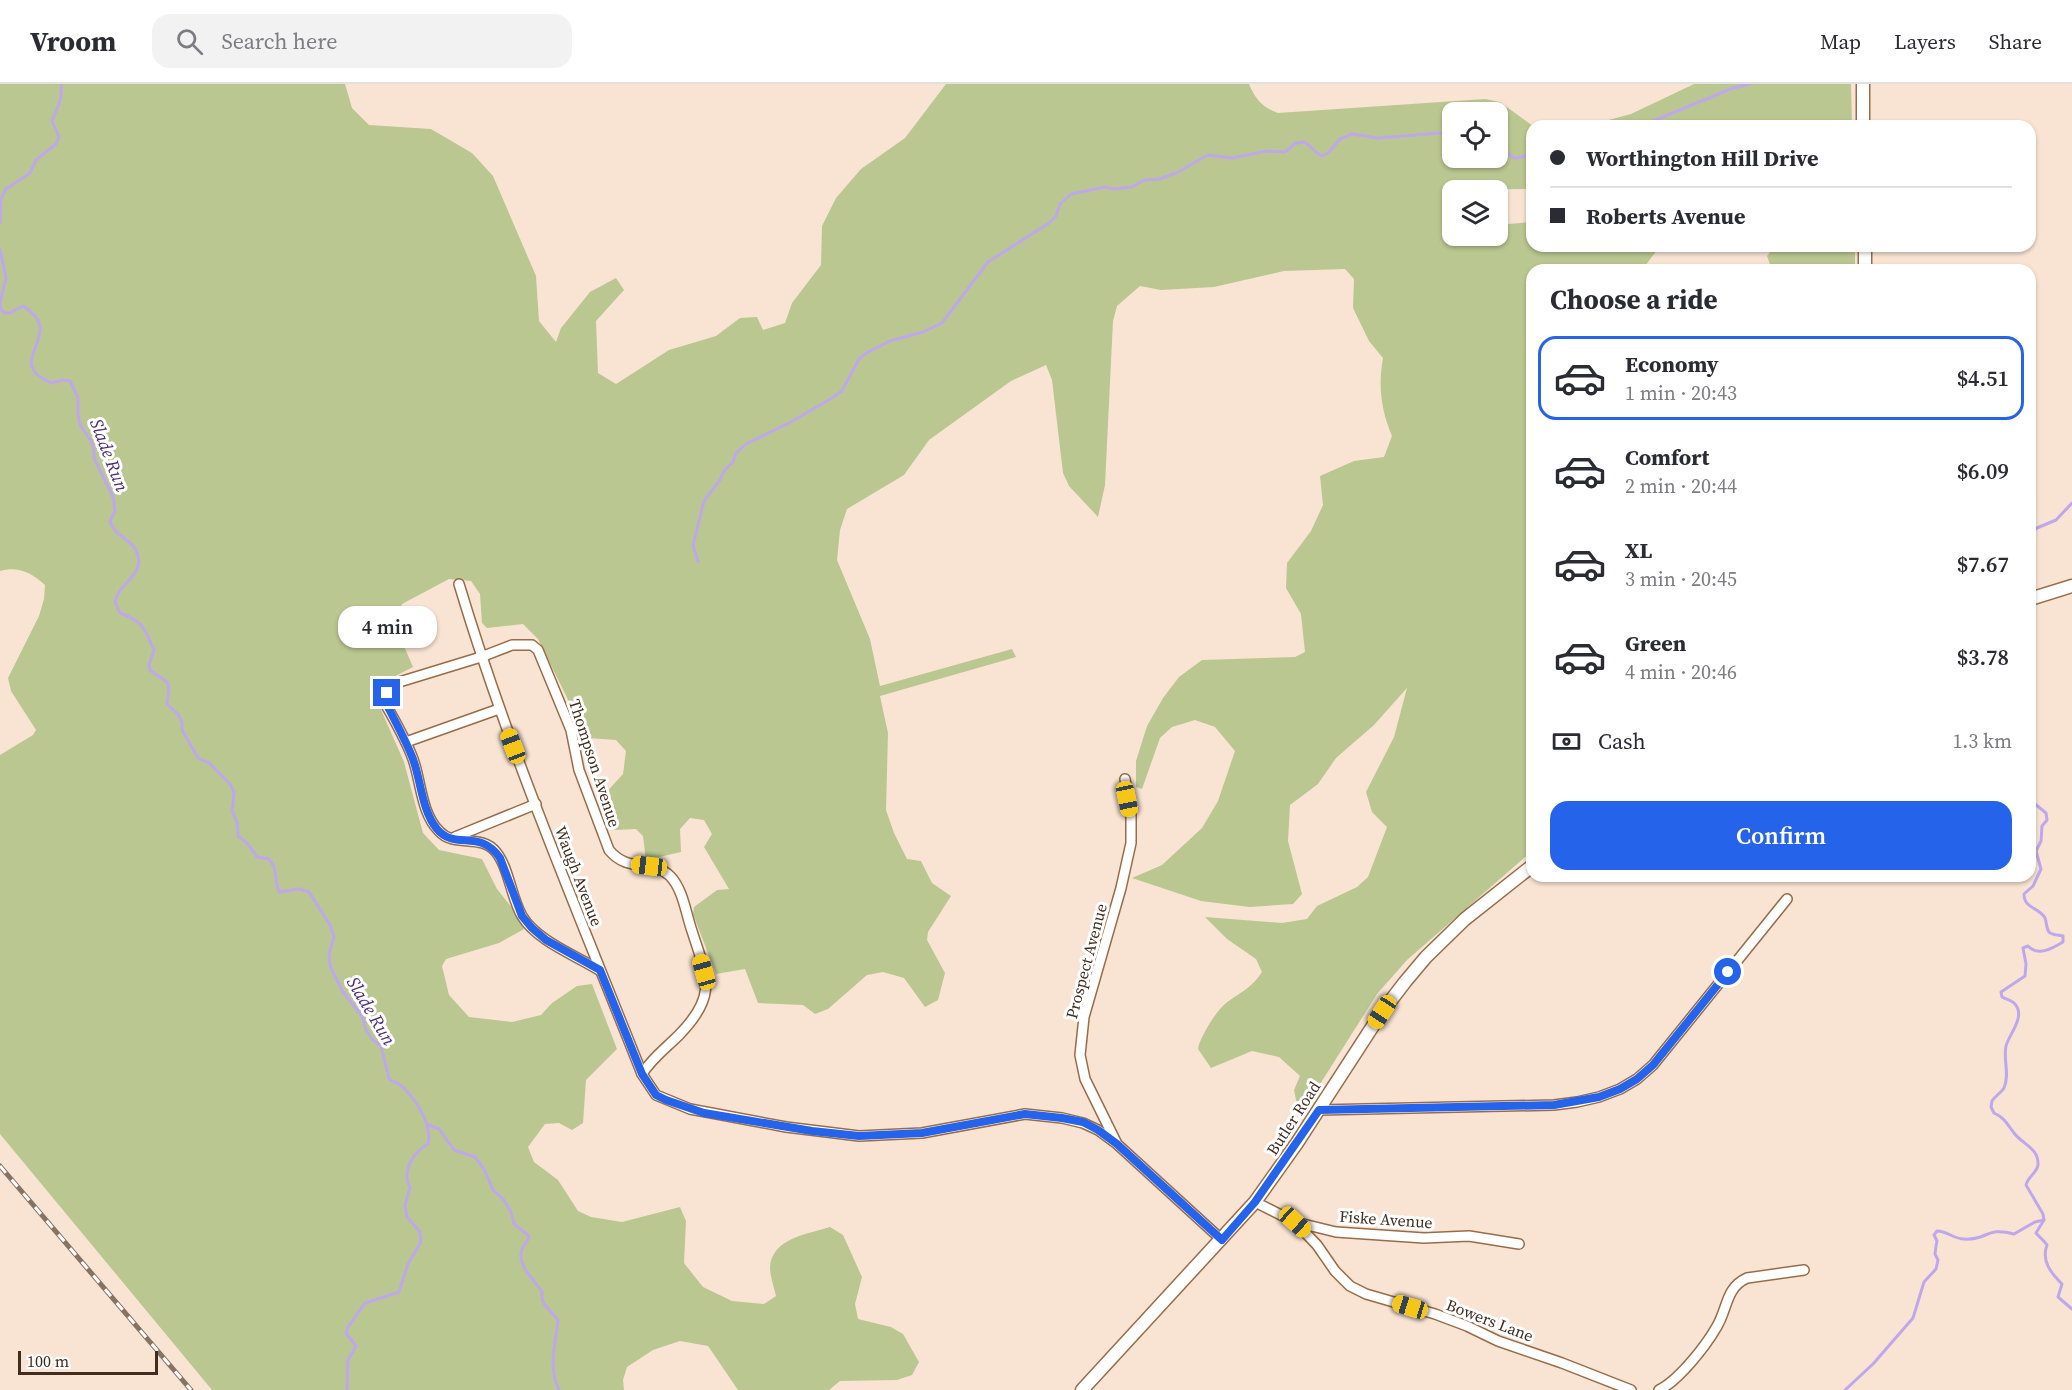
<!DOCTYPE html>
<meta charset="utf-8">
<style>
:root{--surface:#fff;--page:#f2f2f3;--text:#2b2b33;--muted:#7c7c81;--line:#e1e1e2;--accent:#2563eb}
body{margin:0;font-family:"Source Serif 4",serif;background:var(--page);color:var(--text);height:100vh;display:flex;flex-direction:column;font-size:22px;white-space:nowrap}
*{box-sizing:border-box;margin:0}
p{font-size:20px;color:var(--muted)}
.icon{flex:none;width:33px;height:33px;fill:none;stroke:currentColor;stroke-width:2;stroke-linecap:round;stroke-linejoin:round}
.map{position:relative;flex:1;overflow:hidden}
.details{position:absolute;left:1526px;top:180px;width:510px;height:618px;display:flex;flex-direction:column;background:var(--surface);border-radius:18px;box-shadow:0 2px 4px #0004}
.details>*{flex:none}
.hud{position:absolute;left:1526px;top:36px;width:510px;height:132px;border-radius:18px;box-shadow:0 2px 4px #0004;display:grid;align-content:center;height:132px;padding:0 24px;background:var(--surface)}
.tools{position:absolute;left:1442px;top:18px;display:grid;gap:12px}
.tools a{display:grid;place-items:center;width:66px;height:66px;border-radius:12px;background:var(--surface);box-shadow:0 2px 4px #0004;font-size:30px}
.scale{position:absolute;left:18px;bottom:15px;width:140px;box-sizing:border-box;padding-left:6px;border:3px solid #412d1d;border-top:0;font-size:16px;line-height:21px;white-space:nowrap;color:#412d1d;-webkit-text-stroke:4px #fff;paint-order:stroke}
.end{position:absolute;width:27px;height:27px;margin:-14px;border:8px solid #2563eb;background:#fff;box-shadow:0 0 0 3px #fff}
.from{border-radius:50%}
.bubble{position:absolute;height:42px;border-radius:18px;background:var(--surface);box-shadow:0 2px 4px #0004;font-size:20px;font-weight:600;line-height:42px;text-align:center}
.car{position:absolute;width:18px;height:36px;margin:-18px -9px;border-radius:8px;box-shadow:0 0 4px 2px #0007;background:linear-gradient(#f5c518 24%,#345 0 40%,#f5c518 0 76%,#345 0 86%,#f5c518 0)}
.hud b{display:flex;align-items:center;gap:21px;height:57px;font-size:22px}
.hud b+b{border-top:2px solid var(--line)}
.hud i{width:15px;height:15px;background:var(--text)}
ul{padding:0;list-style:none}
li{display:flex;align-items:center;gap:18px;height:84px;margin:0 12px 9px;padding:0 12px;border:3px solid transparent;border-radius:18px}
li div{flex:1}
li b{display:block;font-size:22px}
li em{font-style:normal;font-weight:600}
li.current{border-color:var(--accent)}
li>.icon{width:54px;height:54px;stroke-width:1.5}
h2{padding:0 24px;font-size:27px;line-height:72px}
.pay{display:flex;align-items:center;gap:15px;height:66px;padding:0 24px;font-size:22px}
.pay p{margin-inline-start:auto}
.primary-button{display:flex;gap:12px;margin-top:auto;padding:12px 24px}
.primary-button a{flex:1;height:69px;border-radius:18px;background:var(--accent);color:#fff;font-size:24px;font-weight:600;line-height:69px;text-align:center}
header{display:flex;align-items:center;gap:36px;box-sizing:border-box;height:84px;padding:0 30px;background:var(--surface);border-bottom:2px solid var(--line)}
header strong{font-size:28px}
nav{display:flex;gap:33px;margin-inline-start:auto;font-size:21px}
.search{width:420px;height:54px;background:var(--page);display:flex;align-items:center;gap:15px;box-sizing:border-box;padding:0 21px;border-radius:18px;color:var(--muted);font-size:22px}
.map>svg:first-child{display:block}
.green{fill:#bac791;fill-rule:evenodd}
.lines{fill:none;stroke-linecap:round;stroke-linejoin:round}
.stream{stroke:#bea8eb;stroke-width:3}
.street-casing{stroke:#9a6c46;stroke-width:12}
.secondary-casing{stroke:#9a6c46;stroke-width:15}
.street{stroke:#fff;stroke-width:9}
.secondary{stroke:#fff;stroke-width:12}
.rail-casing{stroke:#877363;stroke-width:5}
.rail{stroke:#fff;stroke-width:3;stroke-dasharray:9;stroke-linecap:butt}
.route{stroke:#2563eb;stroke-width:8}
.labels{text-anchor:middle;stroke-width:6;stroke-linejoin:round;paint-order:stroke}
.street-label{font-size:16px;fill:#412d1d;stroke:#fff}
.water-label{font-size:18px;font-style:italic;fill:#4c2c7a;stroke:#fff}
</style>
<header>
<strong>Vroom</strong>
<div class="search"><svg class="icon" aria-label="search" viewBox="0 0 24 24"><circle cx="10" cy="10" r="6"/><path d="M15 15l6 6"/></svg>Search here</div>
<nav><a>Map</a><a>Layers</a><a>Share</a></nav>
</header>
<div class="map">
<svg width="2072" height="1306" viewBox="0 0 2072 1306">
<rect width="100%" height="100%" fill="#f9e4d4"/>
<g class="green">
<path d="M0,0H345L352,24L369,41L431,45L472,69L493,92L536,192L539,237L556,258L561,244L590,208L616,194L624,206L596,237L598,289L616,300L669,266L716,252L740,234L757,233L763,246L785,239L792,219L821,181L822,142L836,114L861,85L905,54L946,0H1249C1256,16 1262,23 1278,29L1485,15L1500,18L1533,42L1531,105L1452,106V115L1443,119L1448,132L1452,136V152H1497V141L1531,138L1532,162H1660L1642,186H1532L1531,768L1407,876L1377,910L1305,1024L1298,1026L1294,1006L1300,992L1279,973L1252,967L1211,984L1198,965C1199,955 1216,927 1225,920C1240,908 1251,905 1262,888L1256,875L1227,855L1205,833L1282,839L1307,835L1317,822L1357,803L1368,793L1387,743L1372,728L1366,708L1394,653L1407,604L1374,641L1336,674L1318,700L1290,721L1288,757L1302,810L1293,820L1250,823L1201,817L1132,794L1162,781L1202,744L1218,717L1235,667L1215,643L1195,636L1172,643L1160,654L1142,705L1136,703V677L1147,642L1163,614L1179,593L1202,576L1295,573L1305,568L1301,530L1286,504L1287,479L1311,447L1323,421L1320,392L1354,377L1384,373L1392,352C1381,326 1378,302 1383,274L1369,257L1353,224L1354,195L1345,185L1284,187L1214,203L1161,206L1140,202L1117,222L1113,237L1105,401L1098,433L1069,402L1063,389L1052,296L1046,281L1011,297L929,356L904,391L847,425L840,446L837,476L870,555L880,602L1012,565L1016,573L880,612L888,649L886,726L894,749L907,775L921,777L932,799L951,812L928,848L927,856L945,889L938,916L925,923L904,894L883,888L867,891L828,925L815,930L803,921L758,919L745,885L716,890L693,830L694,823L717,806L729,805L704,763L712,750L704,736L690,734L680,745L681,768L646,776L643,752L636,745L615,746L602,713L623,690L626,667L616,656L587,654L538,555L523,540L487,544L482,539L480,510L471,497L449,495L402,520L395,541L413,583L380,600L374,604L375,612L404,678L423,749L439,766L482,775L497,805L513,825L524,845L499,859L446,875L442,882L449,911L469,933L512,938L541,931L552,919L577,902L592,900L617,965L586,996L583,1039L572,1046L559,1039L545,1040L528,1063L534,1078L558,1096L578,1127L591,1133L622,1138L680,1123L686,1137L684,1179L703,1203L732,1217L764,1220L776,1212C774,1203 770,1192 770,1183C772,1154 808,1150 830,1143L843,1151L862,1193L855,1220L858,1235L891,1243L903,1250L919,1278L912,1291L897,1296L840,1297L829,1306H738L708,1262L680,1257L653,1266L627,1283L623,1296L624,1306H212L0,1050V671L33,651L36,646L11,607L8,594L39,532L44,515L45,501C31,489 19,482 0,487ZM1452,28H1497V74H1452Z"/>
<polygon points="1694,0 1851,0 1852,42 1586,42 1631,30"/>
<polygon points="1786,162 1855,162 1855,186 1772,186 1767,172 1774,163"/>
</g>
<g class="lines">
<g class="stream">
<polyline points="1641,42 1733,4 1750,0"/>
<polyline points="1497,59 1514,74 1523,73 1532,67"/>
<path d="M0,139L1,114L6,105L30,89L36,76L56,60L59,53L52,37C57,24 63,14 61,0"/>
<path d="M0,165L6,194L0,219L1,226L5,229H10L23,222C70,251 0,276 51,299L63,296L70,297L78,314V330L80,341L91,357L94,366V374L113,413L115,427L110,437C115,454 132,454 137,469C146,491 118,499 115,518L120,529C144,538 144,544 154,566L149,581L150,586C169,601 171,593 167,620L178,630L182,638V646L198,674L209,679L231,701L234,709L232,727L237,738L238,752L247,759L257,773L269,775C278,785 274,795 279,808L299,805L309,808L330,841L334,853L329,870L330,882L343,908L362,932L366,946L373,956L381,962L389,995C394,998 401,1000 405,1005C418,1019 432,1041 428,1060C413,1068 401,1088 410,1104L405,1121L407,1133L420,1148L421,1158L408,1180L399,1208L365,1219L348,1243L346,1249L356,1262L348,1276L347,1306"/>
<polyline points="2030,450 2037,444 2056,436 2072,419"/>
<polyline points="698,478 693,461 704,417 720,396 724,387 733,378 736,369 746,360 789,339 832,314 842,307 859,275 868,268 890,257 923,248 942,239 988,178 1049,139 1056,132 1060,120 1071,110 1105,103 1114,105 1132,103 1144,96 1159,95 1176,89 1208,71 1232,74 1267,67 1285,68 1296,59 1305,58 1317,69 1322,72 1329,68 1340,55 1352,50 1378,54 1452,48"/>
<polyline points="2030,491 2031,505"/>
<polyline points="2030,528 2031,525"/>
<path d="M2030,712L2035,720L2046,729L2047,736L2042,742L2041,757L2036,767L2041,785L2033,802L2024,810C2024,825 2039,823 2045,834C2047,839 2046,844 2049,848C2053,852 2058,850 2063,852V858C2053,864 2038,873 2028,862L2023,864L2026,880L2025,892L2001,908L2002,913C2005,915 2011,916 2014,919C2027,932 2009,950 2006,962C2003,976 2010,990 2004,1004C2001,1009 1995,1012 1992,1017L1991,1023L1994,1029C2005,1034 2007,1040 2014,1049C2022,1060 2039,1064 2038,1081C2037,1089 2028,1092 2026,1101L2043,1130L2044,1136L2036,1149C2040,1154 2044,1156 2047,1161C2041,1177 2051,1189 2062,1200L2058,1213L2072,1225"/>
<path d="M429,1041L439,1045L454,1066L475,1073L484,1085L493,1106L503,1115L511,1128L514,1140L529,1152C528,1157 524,1161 522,1165C516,1182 535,1196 542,1208C540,1222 552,1226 558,1237C555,1261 548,1283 559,1306"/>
<path d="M1845,1306L1873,1280L1913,1234L1924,1198L1936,1185L1938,1176L1935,1170L1936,1162L1937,1157L1934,1151L1937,1147C1947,1147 1954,1155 1964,1155C1987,1157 1986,1142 2014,1150L2035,1138L2044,1136"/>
</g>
<defs>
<g id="street">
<path d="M459,500C509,667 578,828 642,990L656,1011L690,1025L786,1043L859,1052L922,1049L1025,1030L1062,1034L1083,1039L1098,1046L1117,1060L1222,1156"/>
<polyline points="406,658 499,625"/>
<polyline points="455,753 536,720"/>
<path d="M599,886C575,871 537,857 522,832C511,813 509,784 496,768C481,749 454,764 439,747C421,729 421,697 413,675C406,656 396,639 386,621L385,615L389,604L396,599L481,573L512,561H532L538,566L571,646L579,686L609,766C629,790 651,774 670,792C683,805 686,830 692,847C707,894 718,911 679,951C666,964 652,974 642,990"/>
<polyline points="1319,1026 1554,1021 1577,1018 1599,1013 1620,1005 1637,995 1653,981 1787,815"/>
<polyline points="1116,1058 1085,995 1080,971 1084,933 1121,804 1131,759 1131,731 1125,695"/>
<polyline points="1255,1118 1295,1138 1336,1148 1424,1154 1469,1152 1519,1160"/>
<polyline points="1295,1138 1317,1161 1335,1187 1350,1202 1366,1210 1435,1230 1467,1242 1498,1257 1562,1279 1631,1306"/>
<path d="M1659,1306C1678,1297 1705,1263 1716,1244C1728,1225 1725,1204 1747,1194L1804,1186"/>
</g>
<g id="secondary">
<polyline points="1863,0 1863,42"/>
<polyline points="1865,162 1865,186"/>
<polyline points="2030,515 2072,502"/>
<polyline points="1082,1306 1255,1118 1297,1059 1382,928 1405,898 1426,873 1465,835 1532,782"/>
</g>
</defs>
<use href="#street" class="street-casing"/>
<use href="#secondary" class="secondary-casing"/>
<use href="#street" class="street"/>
<use href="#secondary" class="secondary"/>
<defs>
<polyline id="rail" points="0,1082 191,1306"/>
</defs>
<use href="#rail" class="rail-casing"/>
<use href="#rail" class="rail"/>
</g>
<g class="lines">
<path class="route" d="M387,609L385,615L387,621C396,639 406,657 413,675C421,697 422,727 437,745C455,767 480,744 500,774L522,832L532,844L546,856L600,886L642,990L656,1011L666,1016L704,1029L812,1047L859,1052L922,1049L1025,1030L1062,1034L1083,1038L1098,1046L1117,1060L1222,1156L1255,1118L1319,1026L1554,1021L1599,1013L1620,1005L1637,995L1653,981L1728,888"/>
</g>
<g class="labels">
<g class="street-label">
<text transform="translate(595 679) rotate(72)" y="6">Thompson Avenue</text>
<text transform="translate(579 792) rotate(69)" y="6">Waugh Avenue</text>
<text transform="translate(1086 877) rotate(-75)" y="6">Prospect Avenue</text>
<text transform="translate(1293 1034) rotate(-57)" y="6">Butler Road</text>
<text transform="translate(1386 1135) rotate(4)" y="6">Fiske Avenue</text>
<text transform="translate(1490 1236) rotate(21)" y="6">Bowers Lane</text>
</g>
<g class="water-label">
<text transform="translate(109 371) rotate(69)" y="6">Slade Run</text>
<text transform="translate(371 927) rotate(59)" y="6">Slade Run</text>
</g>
</g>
</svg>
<div class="tools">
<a><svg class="icon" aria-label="locate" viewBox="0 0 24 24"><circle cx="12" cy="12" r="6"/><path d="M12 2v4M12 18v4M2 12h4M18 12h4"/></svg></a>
<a><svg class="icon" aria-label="layers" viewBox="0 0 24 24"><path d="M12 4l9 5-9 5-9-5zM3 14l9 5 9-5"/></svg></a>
</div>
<div class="scale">100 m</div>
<i class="end from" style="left:1728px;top:888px"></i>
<i class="end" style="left:387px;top:609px"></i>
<div class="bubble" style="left:338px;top:522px;width:99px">4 min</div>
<i class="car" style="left:513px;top:662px;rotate:339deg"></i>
<i class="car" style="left:1127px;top:715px;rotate:168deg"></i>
<i class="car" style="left:649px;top:782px;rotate:277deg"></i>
<i class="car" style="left:704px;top:888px;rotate:344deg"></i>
<i class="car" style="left:1382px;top:928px;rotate:213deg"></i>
<i class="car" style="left:1295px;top:1138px;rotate:132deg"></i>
<i class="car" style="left:1410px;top:1223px;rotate:287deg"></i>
<div class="hud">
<b><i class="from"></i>Worthington Hill Drive</b>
<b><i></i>Roberts Avenue</b>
</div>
<section class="details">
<h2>Choose a ride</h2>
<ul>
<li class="current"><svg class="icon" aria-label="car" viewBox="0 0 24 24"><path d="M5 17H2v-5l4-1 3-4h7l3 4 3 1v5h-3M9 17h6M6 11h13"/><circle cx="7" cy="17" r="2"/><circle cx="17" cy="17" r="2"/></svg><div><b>Economy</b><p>1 min · 20:43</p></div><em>$4.51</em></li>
<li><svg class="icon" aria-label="car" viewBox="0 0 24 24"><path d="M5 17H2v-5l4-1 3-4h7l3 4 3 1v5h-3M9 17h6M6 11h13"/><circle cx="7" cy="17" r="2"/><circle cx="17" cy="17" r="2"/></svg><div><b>Comfort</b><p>2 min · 20:44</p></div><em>$6.09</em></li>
<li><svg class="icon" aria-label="car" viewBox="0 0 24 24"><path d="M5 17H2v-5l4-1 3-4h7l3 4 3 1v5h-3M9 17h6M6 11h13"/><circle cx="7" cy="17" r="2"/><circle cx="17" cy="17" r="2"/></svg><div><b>XL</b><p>3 min · 20:45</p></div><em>$7.67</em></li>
<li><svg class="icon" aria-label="car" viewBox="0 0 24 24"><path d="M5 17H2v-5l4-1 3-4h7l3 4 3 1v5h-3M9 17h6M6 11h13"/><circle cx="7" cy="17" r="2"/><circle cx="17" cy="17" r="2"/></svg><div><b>Green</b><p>4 min · 20:46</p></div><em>$3.78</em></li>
</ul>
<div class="pay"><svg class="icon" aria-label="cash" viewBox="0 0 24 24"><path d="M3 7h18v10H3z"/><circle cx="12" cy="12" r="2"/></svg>Cash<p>1.3 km</p></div>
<div class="primary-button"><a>Confirm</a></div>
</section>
</div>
